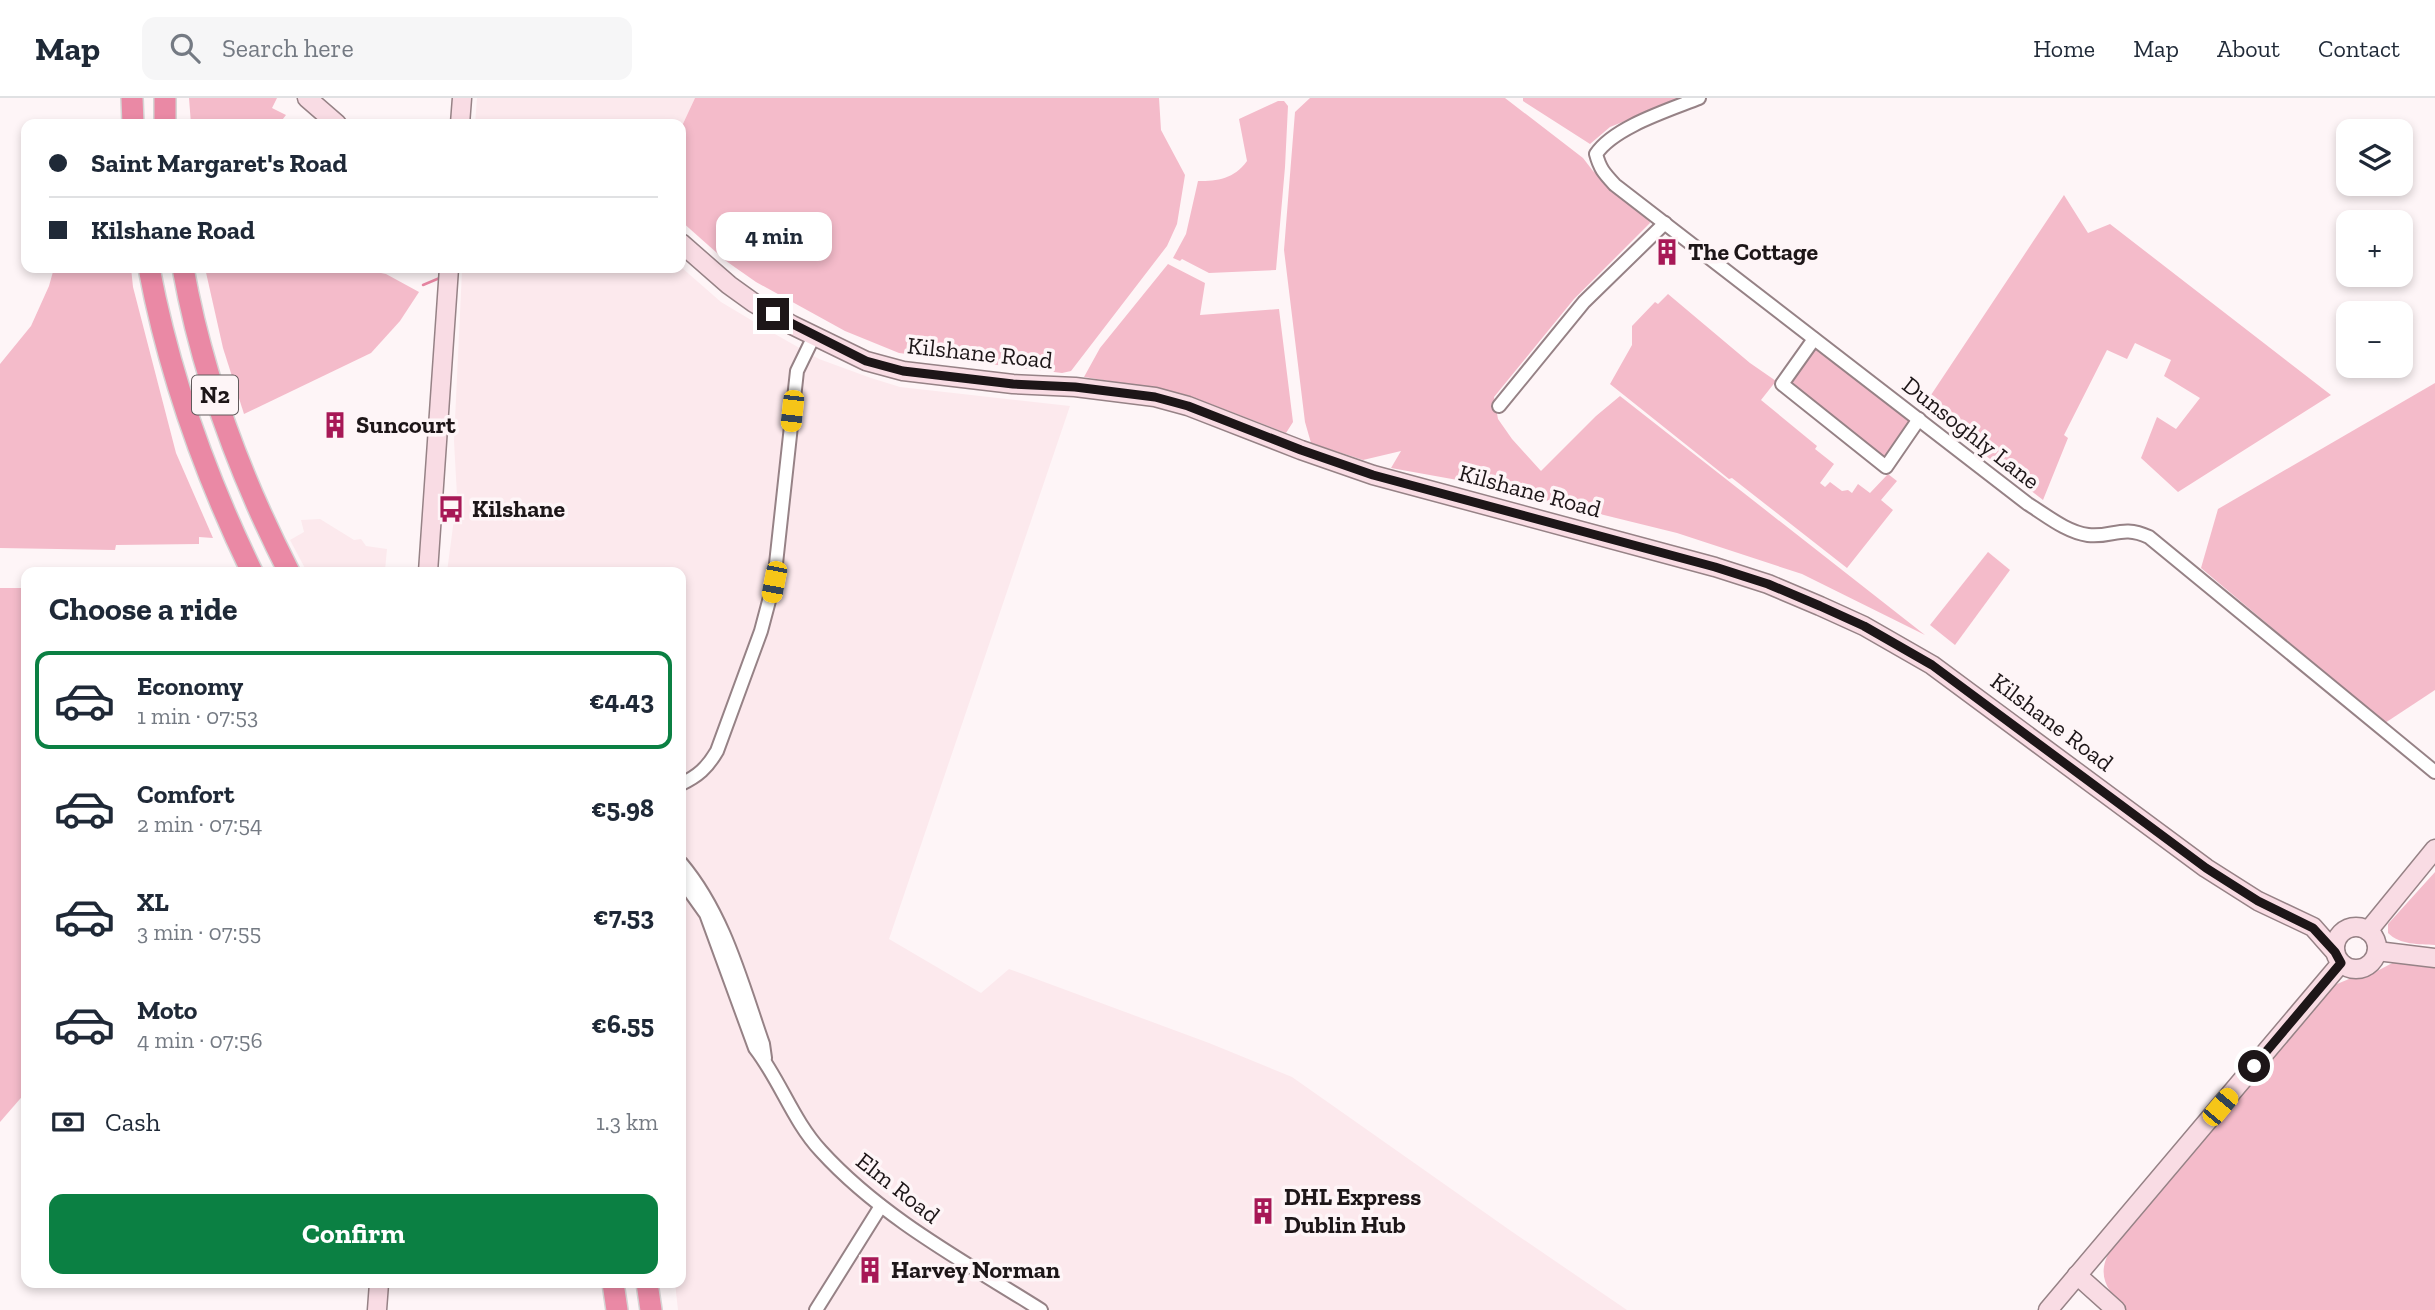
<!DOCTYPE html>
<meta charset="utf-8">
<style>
:root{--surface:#fff;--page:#f6f6f7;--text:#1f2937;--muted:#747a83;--line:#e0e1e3;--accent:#0b8043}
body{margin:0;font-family:"Zilla Slab",serif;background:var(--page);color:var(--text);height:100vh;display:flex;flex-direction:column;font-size:26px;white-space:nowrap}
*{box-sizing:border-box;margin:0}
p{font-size:23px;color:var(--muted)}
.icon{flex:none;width:38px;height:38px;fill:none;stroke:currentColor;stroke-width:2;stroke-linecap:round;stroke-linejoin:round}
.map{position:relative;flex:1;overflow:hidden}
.sheet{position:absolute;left:21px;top:469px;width:665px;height:721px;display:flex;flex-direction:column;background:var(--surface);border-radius:14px;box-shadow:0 4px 10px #0003}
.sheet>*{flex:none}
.banner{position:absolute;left:21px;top:21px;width:665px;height:154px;border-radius:14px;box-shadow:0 4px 10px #0003;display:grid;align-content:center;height:154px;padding:0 28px;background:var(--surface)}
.controls{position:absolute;left:2336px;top:21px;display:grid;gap:14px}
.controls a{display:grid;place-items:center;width:77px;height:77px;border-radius:14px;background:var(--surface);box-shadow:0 4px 10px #0003;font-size:35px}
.end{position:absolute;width:32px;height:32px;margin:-16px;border:9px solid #1d1618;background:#fff;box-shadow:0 0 0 4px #fff}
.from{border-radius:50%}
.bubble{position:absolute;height:49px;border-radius:14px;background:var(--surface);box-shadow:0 4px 10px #0003;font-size:23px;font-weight:700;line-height:49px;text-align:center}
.car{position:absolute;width:21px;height:42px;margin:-21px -10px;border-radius:9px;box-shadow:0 0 5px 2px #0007;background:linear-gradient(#f5c518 24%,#345 0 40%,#f5c518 0 76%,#345 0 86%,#f5c518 0)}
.banner b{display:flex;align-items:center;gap:24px;height:66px;font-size:26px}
.banner b+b{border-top:2px solid var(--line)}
.banner i{width:18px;height:18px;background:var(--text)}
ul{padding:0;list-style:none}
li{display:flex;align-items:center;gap:21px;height:98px;margin:0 14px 10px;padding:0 14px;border:4px solid transparent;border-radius:14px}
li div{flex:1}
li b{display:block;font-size:26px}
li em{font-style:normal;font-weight:700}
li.on{border-color:var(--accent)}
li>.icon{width:63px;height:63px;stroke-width:1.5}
h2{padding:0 28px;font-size:32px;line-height:84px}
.pay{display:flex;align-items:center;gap:18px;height:77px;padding:0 28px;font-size:26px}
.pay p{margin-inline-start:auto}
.cta{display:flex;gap:14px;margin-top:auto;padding:14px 28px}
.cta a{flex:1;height:80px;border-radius:14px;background:var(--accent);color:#fff;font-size:28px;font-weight:700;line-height:80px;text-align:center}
header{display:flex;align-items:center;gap:42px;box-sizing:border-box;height:98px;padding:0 35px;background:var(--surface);border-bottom:2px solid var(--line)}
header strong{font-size:33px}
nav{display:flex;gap:38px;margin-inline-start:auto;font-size:24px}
.search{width:490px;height:63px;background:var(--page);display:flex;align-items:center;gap:18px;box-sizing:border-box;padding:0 24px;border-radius:14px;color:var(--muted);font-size:26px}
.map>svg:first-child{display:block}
.built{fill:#fce9ed}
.green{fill:#f4bbca}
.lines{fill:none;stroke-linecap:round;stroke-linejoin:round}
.stream{stroke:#e886a3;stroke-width:2.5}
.street-casing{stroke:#968286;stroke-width:16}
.secondary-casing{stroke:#968286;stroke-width:21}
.highway-casing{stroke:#d6d5d5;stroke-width:24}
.street{stroke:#fff;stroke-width:12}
.secondary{stroke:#f9dce4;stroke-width:18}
.highway{stroke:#ea89a5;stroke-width:21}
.route{stroke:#1d1618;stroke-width:9}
.labels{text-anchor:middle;stroke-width:7;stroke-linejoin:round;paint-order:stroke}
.shield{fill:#fef5f7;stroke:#60595b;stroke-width:2}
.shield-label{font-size:23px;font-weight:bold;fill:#1d1618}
.poi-label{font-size:24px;font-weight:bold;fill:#1d1618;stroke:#fef5f7;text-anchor:start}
.street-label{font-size:24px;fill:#1d1618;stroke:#fef5f7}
</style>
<header>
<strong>Map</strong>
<div class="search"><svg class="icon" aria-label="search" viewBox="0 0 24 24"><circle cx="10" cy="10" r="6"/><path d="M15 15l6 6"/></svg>Search here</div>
<nav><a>Home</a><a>Map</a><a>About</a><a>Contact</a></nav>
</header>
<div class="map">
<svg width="2435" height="1212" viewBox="0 0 2435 1212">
<rect width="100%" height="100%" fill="#fef5f7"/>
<g class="built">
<polygon points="477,0 695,0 681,30 681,26 475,26"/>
<polygon points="681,169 721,204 766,231 819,261 871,280 900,289 1070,308 889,841 981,895 1009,871 1209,945 1292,979 1511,1133 1627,1212 678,1212 675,1185 681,1185 681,474 447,474 457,398 454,343 462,173 472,170"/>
<polygon points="320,421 354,442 361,441 366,448 387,451 385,472 405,474 307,474 290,442 304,434 301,422"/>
</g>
<g class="green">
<polygon points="189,0 277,0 272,10 286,17 279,26 191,26"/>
<polygon points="695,0 1159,0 1161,32 1185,77 1177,126 1167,148 1071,273 1062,275 899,255 845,233 756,184 726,163 681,123 681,30"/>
<polygon points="1310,0 1505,0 1583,60 1593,73 1648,118 1650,125 1574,201 1494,299 1498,321 1512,341 1541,373 1596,318 1620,298 1925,537 1802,476 1677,435 1474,385 1391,370 1401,353 1363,362 1311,345 1305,324 1284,152 1295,14"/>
<polygon points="1523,0 1683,0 1610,29 1590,46 1523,3"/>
<path d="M1278,3H1284L1288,8L1285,69L1276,172L1209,175L1182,161L1180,163L1173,160L1186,136L1198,83C1218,83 1234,81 1247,63L1239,21Z"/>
<polygon points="2064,97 2088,135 2110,126 2331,297 2178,394 2141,360 2157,319 2176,331 2200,300 2164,278 2171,262 2135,245 2127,261 2107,252 2064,337 2068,340 2043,402 1923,309"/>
<polygon points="1168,166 1205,185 1200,217 1279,211 1293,324 1286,335 1190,298 1160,291 1084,279 1100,250"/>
<polygon points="54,170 131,170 133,189 176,355 213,440 199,439 199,446 116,447 115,452 0,450 0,266 31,228 49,188"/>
<polygon points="205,170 356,170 386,176 419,194 400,223 371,255 244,316 223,250"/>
<polygon points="1668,196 1750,265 1776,283 1761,302 1817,348 1815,351 1834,366 1820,385 1825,389 1830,384 1842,393 1848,392 1852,395 1858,386 1870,395 1888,376 1897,383 1881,402 1893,412 1847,470 1732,380 1729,381 1610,286 1632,247 1632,228 1655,204 1658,206"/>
<polygon points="1815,245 1914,323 1885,363 1791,287 1790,283"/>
<polygon points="2435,285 2435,592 2385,625 2201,470 2218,411"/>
<polygon points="1988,454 2010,472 1955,547 1930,527"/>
<polygon points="0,490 26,490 26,994 0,1024"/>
<path d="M2435,774V847C2419,846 2400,847 2388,835V826Z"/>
<path d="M2398,862L2435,864V1212H2126C2106,1191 2095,1177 2112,1149L2321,898L2337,886L2349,881L2364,880Z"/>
</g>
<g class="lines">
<g class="stream">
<polyline points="455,174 466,170"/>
<polyline points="423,187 442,179"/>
</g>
<defs>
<g id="street">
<path d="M1699,0C1669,12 1614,29 1596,56C1600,71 1604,75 1615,87L2028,406C2046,417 2066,434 2088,437C2112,440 2122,426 2149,439L2435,674"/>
<polyline points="1814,241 1782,286 1886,369 1919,321"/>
<polyline points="1499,308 1584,204 1665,125"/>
<path d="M681,686C698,678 707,670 717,653L761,533L774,484L797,273L814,238"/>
<path d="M681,765C724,816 741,883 763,946L765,960"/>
<path d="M681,781L706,816L755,950C780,982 793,1023 821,1053C882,1120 965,1164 1041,1212"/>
<polyline points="816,1212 881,1108"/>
</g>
<g id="secondary">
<polyline points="307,0 337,26"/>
<polyline points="460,26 462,0"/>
<polyline points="681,145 729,187 754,205 792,227 866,263 903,273 1013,286 1075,289 1155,299 1188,308 1301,352 1373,377 1715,469 1768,486 1820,508 1864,528 1932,567 2206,770 2258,803 2313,829 2335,854"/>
<polyline points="428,474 449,170"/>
<circle cx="2356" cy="850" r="21"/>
<polyline points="2368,833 2435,751"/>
<polyline points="2377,853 2435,860"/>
<polyline points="2077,1177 2116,1212"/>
<polyline points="377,1212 379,1185"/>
<polyline points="2048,1212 2341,865"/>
</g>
<g id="highway">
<polyline points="132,0 133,26"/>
<polyline points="165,0 165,26"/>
<path d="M149,170C169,276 205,377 252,474"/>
<path d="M183,170C202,276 240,378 289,474"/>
<polyline points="613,1185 617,1212"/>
<polyline points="647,1185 651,1212"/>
</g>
</defs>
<use href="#street" class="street-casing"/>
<use href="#secondary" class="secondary-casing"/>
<use href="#highway" class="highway-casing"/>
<use href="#street" class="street"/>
<use href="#secondary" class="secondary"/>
<use href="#highway" class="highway"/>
</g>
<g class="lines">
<polyline class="route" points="773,216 866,263 903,273 1013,286 1075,289 1155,299 1188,308 1301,352 1373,377 1715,469 1768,486 1820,508 1864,528 1932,567 2206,770 2258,803 2313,830 2335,854 2341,865 2254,968"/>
</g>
<defs>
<symbol id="building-bare" viewBox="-9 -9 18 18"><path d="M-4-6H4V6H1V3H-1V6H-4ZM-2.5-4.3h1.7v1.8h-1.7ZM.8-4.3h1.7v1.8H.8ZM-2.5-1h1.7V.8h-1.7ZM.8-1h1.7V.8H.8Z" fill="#a71856" stroke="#fef5f7" stroke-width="2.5" paint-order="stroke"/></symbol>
<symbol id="bus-bare" viewBox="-9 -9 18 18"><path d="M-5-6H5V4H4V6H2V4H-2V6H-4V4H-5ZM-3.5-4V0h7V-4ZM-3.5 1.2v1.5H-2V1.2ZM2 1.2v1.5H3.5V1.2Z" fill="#a71856" stroke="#fef5f7" stroke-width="2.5" paint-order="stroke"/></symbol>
</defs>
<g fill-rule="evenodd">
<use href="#building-bare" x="1648" y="135" width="38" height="38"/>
<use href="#building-bare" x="316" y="308" width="38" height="38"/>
<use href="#bus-bare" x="432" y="392" width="38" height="38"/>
<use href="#building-bare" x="1244" y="1094" width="38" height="38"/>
<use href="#building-bare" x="851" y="1153" width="38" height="38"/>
</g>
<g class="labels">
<rect class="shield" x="192" y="277.5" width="46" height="39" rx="5"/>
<g class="shield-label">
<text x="215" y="305">N2</text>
</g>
<g class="poi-label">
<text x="1688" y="162">The Cottage</text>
<text x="356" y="335">Suncourt</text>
<text x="472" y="419">Kilshane</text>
<text x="1284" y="1107">DHL Express<tspan x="1284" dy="28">Dublin Hub</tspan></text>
<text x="891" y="1180">Harvey Norman</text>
</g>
<g class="street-label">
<text transform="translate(980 255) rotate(6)" y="8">Kilshane Road</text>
<text transform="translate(1971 335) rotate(38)" y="8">Dunsoghly Lane</text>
<text transform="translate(1530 393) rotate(15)" y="8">Kilshane Road</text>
<text transform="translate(2052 624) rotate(37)" y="8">Kilshane Road</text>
<text transform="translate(898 1090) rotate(38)" y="8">Elm Road</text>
</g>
</g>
</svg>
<div class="controls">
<a><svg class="icon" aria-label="layers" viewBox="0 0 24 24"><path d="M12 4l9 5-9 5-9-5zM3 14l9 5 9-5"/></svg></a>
<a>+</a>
<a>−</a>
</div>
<i class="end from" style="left:2254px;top:968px"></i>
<i class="end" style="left:773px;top:216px"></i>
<div class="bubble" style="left:716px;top:114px;width:116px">4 min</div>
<i class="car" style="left:792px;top:313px;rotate:186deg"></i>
<i class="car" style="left:774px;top:484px;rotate:191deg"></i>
<i class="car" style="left:2220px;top:1009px;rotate:40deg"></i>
<div class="banner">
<b><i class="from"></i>Saint Margaret's Road</b>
<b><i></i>Kilshane Road</b>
</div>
<section class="sheet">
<h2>Choose a ride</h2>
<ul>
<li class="on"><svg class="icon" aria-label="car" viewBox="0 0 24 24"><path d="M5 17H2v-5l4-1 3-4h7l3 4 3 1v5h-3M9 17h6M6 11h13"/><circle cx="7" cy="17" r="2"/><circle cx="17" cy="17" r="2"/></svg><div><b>Economy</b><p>1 min · 07:53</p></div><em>€4.43</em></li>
<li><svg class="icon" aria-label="car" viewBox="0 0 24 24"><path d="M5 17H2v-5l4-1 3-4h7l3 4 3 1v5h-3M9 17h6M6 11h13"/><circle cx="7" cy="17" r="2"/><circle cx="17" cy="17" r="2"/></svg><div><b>Comfort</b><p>2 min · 07:54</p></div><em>€5.98</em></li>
<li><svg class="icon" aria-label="car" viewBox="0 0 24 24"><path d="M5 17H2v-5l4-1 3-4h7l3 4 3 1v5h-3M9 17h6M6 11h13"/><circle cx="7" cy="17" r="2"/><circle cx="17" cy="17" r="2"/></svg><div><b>XL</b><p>3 min · 07:55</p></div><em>€7.53</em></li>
<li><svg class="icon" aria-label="car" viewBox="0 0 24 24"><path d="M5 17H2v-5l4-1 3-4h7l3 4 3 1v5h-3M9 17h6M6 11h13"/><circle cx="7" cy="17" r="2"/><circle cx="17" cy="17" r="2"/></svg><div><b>Moto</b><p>4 min · 07:56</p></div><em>€6.55</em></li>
</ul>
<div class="pay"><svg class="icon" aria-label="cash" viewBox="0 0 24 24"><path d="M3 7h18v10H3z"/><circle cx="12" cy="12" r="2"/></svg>Cash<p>1.3 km</p></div>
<div class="cta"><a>Confirm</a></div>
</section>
</div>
